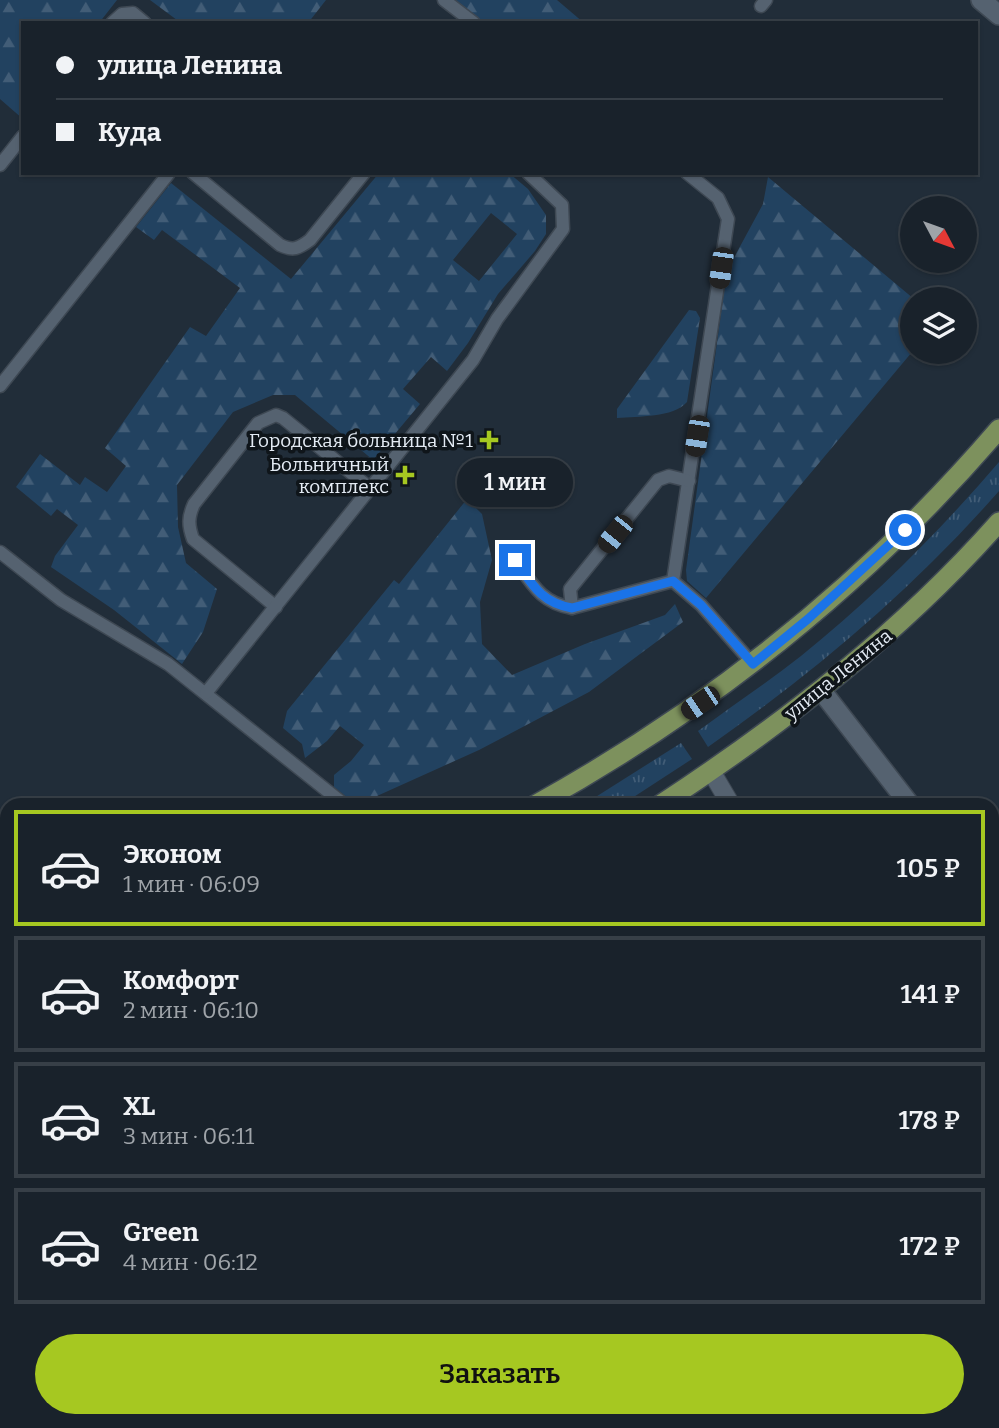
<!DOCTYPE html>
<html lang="ru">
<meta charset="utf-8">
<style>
:root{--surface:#19222b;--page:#262f37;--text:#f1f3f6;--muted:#9fa4a9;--line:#373f47;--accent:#a6c821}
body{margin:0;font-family:Bitter,serif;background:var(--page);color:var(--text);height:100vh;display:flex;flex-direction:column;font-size:26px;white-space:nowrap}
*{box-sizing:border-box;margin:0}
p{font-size:23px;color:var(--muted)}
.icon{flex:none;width:38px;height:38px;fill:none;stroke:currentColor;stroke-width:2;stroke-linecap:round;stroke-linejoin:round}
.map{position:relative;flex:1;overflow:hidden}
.panel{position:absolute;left:0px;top:798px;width:999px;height:630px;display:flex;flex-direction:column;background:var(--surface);border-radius:21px 21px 0 0;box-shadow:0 2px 5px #0004,0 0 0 2px var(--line)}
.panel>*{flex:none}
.banner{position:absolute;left:21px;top:21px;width:957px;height:154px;border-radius:0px;box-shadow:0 2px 5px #0004,0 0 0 2px var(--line);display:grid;align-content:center;height:154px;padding:0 35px;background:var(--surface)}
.needle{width:46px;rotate:131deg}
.fabs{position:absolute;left:900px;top:196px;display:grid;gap:14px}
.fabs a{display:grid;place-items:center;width:77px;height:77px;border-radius:50%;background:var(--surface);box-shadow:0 2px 5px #0004,0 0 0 2px var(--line);font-size:35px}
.end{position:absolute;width:32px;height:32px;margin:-16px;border:9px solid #1a73e8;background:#fff;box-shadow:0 0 0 4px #fff}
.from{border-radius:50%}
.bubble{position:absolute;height:49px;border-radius:24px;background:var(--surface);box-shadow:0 2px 5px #0004,0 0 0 2px var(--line);font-size:23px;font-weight:600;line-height:49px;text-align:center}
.car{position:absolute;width:21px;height:42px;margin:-21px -10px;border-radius:9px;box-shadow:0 0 5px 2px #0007;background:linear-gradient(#222 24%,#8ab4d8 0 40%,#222 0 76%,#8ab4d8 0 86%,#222 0)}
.banner b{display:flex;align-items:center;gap:24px;height:66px;font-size:26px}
.banner b+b{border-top:2px solid var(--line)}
.banner i{width:18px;height:18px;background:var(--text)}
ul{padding:12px 0 0;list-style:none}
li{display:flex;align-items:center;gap:21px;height:116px;margin:0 14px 10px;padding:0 21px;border:4px solid var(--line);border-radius:0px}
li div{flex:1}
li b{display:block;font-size:26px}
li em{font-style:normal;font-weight:600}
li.on{border-color:var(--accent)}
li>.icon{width:63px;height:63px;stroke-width:1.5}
.button{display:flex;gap:14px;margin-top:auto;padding:14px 35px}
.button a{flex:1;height:80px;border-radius:42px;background:var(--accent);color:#111;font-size:28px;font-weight:600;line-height:80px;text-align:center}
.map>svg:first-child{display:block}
.grass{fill:url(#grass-tufts)}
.forest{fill:url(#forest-firs);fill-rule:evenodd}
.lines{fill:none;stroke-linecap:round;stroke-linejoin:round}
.service-casing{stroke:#3e4853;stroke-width:15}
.pedestrian-casing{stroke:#3e4853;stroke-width:20}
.minor-casing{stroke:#3e4853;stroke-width:22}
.secondary-casing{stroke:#3e4853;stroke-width:22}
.primary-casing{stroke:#3e4853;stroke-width:22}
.service{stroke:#556270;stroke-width:12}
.pedestrian{stroke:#556270;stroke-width:18}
.minor{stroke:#556270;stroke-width:19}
.secondary{stroke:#556270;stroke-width:19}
.primary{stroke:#7d915d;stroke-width:19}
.route{stroke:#1a73e8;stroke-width:9}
.poi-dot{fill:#a6c821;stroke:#0f151a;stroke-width:2.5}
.labels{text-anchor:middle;stroke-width:7;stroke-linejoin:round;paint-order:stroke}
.poi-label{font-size:19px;fill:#e4ebf4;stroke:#0f151a;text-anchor:end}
.street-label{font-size:19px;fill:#e4ebf4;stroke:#0f151a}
</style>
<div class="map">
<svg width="999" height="1428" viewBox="0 0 999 1428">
<defs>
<pattern id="grass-tufts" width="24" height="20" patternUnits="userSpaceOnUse" patternTransform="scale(1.75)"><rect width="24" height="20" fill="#224260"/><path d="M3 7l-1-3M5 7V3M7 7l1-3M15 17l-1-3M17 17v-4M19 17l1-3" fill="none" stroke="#425d77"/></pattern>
<pattern id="forest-firs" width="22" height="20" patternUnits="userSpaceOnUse" patternTransform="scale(1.75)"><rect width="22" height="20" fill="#224260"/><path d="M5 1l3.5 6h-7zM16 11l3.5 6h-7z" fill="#425d77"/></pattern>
</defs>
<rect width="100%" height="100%" fill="#212d39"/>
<g class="grass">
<path d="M999,462V491C913,589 815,672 708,747L698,731C732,706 768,682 801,656C873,598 939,532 999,462Z"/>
<polygon points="681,743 692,759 626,802 621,805 583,805"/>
<polygon points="999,1029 999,1159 992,1142 992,1032"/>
<polygon points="992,1235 999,1253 999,1412 992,1395"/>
</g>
<g class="forest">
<polygon points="0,0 117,0 99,23 23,23 23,119 0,99"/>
<polygon points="150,0 326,0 308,23 181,23"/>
<polygon points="453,0 557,0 584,23 482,23"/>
<path d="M379,173H509L528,189L546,215V234L535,251L498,294L468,343L447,371L431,357L403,389L420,404L373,460L295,395H273L233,412L177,485L178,527L186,563L217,589L203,632L182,664L114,610L51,567L55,556L78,525L57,509L51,516L16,487L40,454L80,485L85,477L107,492L126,466L105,448L190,327L206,336L240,288L162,230L154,240L136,227L171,183L291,279ZM491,213L517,234L479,281L453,260Z"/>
<polygon points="768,177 914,299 912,299 912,352 706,598 687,581 686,570 726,277 730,265 763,204"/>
<path d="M689,310L696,311L700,318L687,402C673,418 638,416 617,418V409Z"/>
<polygon points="467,499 482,514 492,560 480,602 482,644 512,675 585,644 665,615 675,604 683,622 589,692 479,750 357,805 334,787 334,775 351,761 364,745 340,726 327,741 305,758 302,744 283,728 287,711 394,580 399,584"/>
</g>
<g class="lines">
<defs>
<g id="service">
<polyline points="444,0 474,23"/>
<polyline points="761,6 766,0"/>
<polyline points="112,23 122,14 133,13 145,23"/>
<polyline points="0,165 23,136"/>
<path d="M193,173L280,245C293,251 298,249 310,240L364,173"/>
<polyline points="0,386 169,173"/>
<polyline points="0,552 61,600 168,664 345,805"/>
<path d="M515,560C532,584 541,603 572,608L673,581L701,605L753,664"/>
<polyline points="673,581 728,219 718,198 687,173"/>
<path d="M276,607L193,539C188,525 188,517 194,504L258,423L276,415L283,418L371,489"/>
<polyline points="572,608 570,589 658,480 669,476 689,481"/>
<polyline points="206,693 473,360 497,319 563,229 562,205 528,173"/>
<polyline points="992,871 999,862"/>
<polyline points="0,1348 7,1345"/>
<polyline points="169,1421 172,1428"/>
<polyline points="307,1421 310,1428"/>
<polyline points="611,1421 614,1428"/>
<polyline points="871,1421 874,1428"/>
</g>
<g id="pedestrian">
<polyline points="711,771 731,805"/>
<polyline points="992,1185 999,1203"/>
<polyline points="992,1421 994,1428"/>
</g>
<g id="minor">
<polyline points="821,690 910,805"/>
<polyline points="992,947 999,966"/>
</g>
<polyline id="secondary" points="981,0 999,15"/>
<g id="primary">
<path d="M535,805C712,707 867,583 999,429"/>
<path d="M660,805C783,724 901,633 999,522"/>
<polyline points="0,1026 7,1024"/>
<polyline points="0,1087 7,1084"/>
</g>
</defs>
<use href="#service" class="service-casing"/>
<use href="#pedestrian" class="pedestrian-casing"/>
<use href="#minor" class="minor-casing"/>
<use href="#secondary" class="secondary-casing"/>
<use href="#primary" class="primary-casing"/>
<use href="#service" class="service"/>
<use href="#pedestrian" class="pedestrian"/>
<use href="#minor" class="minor"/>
<use href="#secondary" class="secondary"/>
<use href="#primary" class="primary"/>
</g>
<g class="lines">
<path class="route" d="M515,560C532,584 541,603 572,608L673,581L701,605L753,664L808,619L905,530"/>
</g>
<g class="poi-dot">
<path d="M485.5 429.5h7v7h7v7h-7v7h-7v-7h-7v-7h7z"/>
<path d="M401.5 464.5h7v7h7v7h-7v7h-7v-7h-7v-7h7z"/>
</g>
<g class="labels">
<g class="poi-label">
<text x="473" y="447">Городская больница №1</text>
<text x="389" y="471">Больничный<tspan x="389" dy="22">комплекс</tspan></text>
</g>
<g class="street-label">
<text transform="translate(838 674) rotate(-39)" y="7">улица Ленина</text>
</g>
</g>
</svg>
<div class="fabs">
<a><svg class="needle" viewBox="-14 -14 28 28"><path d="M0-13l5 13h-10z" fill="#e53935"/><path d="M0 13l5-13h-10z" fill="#9fa4a9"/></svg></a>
<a><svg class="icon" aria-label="layers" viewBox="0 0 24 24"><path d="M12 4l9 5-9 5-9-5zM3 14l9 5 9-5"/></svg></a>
</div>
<i class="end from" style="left:905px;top:530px"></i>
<i class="end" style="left:515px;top:560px"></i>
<div class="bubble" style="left:457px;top:458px;width:116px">1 мин</div>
<i class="car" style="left:721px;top:268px;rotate:188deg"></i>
<i class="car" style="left:697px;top:436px;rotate:189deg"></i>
<i class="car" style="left:615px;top:534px;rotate:219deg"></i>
<i class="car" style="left:700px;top:703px;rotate:236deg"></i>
<div class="banner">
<b><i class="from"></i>улица Ленина</b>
<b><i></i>Куда</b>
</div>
<section class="panel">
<ul>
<li class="on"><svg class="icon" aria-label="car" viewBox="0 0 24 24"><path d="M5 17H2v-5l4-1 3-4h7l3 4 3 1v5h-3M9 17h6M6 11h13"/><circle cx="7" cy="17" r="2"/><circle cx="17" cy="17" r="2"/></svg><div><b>Эконом</b><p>1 мин · 06:09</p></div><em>105 ₽</em></li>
<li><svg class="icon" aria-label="car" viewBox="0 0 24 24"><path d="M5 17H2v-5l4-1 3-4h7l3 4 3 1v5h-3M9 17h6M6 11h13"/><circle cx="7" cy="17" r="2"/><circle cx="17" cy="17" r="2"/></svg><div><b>Комфорт</b><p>2 мин · 06:10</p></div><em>141 ₽</em></li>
<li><svg class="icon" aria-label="car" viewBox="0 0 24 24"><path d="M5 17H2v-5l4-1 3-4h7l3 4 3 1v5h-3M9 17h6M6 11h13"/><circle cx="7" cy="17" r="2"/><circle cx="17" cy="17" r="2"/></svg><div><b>XL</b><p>3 мин · 06:11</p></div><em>178 ₽</em></li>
<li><svg class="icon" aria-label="car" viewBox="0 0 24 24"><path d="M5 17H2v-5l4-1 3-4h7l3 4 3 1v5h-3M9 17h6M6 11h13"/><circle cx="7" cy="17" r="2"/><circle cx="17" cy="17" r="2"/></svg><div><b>Green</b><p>4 мин · 06:12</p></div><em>172 ₽</em></li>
</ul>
<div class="button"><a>Заказать</a></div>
</section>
</div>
